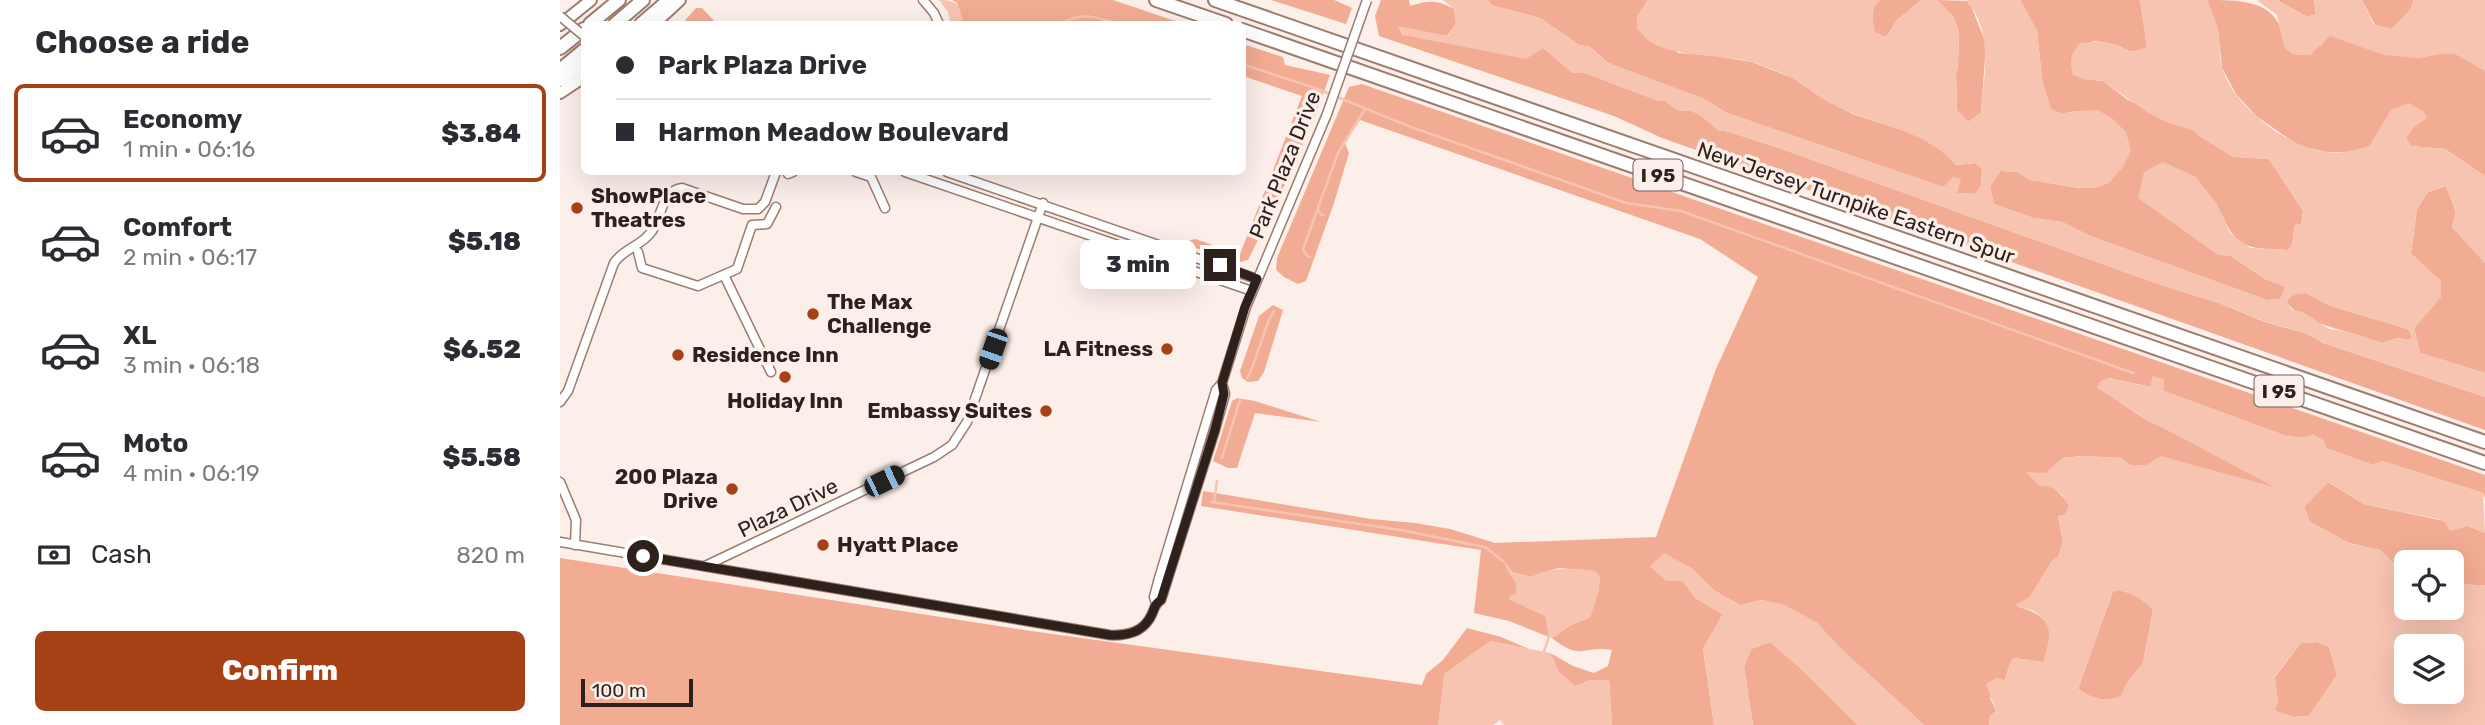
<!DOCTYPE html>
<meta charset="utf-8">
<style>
:root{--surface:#fff;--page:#f7f7f7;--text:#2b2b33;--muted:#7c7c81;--line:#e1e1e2;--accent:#a64116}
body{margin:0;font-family:Rubik,sans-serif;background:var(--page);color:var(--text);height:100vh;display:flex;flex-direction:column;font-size:26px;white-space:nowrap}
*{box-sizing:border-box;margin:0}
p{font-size:23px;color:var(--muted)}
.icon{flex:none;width:38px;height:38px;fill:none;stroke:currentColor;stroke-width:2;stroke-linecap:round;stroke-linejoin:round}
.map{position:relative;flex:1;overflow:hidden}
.panel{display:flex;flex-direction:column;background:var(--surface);width:560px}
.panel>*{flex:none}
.hud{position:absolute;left:21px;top:21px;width:665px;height:154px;border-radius:10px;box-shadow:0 7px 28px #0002;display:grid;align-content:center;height:154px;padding:0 35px;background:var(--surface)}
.buttons{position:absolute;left:1834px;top:550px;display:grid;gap:14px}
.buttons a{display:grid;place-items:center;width:70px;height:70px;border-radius:10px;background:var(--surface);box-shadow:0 7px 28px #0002;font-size:35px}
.scale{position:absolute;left:21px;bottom:18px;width:112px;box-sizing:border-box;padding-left:7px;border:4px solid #2e211c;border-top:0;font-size:19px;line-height:24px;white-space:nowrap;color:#2e211c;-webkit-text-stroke:5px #fceee8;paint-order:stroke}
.end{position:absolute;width:32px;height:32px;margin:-16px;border:9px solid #2e211c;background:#fff;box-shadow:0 0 0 4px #fff}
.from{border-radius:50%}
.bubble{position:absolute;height:49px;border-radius:10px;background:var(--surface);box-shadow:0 7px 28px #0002;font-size:23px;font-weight:800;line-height:49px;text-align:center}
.car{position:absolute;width:21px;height:42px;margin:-21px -10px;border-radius:9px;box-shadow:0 0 5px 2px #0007;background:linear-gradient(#222 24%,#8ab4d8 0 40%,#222 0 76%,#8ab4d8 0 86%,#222 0)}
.hud b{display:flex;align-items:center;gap:24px;height:66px;font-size:26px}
.hud b+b{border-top:2px solid var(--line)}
.hud i{width:18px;height:18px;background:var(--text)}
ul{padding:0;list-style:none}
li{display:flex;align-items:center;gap:21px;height:98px;margin:0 14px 10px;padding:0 21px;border:4px solid transparent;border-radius:10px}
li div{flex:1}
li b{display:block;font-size:26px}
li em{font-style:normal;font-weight:800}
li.on{border-color:var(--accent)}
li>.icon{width:63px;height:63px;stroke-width:1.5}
h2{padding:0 35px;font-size:32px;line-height:84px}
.pay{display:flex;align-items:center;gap:18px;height:77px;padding:0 35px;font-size:26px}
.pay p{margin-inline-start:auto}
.action{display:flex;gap:14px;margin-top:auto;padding:14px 35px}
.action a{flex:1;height:80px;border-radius:10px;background:var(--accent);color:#fff;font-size:28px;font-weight:800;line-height:80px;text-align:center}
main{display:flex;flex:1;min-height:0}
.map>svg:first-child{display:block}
.green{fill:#f2ac93}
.water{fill:#f8c4b2;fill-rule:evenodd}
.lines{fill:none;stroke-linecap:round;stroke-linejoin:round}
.stream{stroke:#f8c4b2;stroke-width:2.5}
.minor-casing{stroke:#9c7c71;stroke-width:11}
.major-casing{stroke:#9c7c71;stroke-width:14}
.highway-casing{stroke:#9c7c71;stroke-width:16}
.minor{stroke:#fff;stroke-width:8}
.major{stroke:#fff;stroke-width:10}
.highway{stroke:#fff;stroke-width:12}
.minor-bridge-casing{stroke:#9c7c71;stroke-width:11;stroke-linecap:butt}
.minor-bridge{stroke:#fff;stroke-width:8}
.route{stroke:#2e211c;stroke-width:9}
.poi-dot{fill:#a64116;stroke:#fceee8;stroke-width:2.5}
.labels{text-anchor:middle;stroke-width:7;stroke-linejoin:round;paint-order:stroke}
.shield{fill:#fceee8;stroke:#6c5e59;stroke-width:2}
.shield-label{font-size:19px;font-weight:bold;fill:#2e211c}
.street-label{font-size:21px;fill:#2e211c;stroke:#fceee8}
.poi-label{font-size:21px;font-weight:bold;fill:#2e211c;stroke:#fceee8;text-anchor:start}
</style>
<main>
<section class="panel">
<h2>Choose a ride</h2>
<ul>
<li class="on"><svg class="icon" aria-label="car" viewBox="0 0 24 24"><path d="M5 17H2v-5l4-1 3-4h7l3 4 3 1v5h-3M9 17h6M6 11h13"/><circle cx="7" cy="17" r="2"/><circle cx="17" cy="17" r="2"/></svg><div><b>Economy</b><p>1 min · 06:16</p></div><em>$3.84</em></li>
<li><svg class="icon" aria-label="car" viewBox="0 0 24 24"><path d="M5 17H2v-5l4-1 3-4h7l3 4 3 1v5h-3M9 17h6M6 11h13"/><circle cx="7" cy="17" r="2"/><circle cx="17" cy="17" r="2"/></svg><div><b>Comfort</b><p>2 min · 06:17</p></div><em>$5.18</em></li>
<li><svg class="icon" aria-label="car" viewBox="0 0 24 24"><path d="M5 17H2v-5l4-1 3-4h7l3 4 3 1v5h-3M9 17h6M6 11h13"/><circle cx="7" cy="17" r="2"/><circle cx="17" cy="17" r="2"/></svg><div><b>XL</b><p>3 min · 06:18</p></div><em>$6.52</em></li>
<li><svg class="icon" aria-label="car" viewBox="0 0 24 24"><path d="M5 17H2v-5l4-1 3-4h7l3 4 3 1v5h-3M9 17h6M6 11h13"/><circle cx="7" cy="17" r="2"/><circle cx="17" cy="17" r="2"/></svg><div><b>Moto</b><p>4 min · 06:19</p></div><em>$5.58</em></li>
</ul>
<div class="pay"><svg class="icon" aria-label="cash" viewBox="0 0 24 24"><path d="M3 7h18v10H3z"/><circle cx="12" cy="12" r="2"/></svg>Cash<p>820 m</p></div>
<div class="action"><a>Confirm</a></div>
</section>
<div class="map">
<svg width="1925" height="725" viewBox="0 0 1925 725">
<rect width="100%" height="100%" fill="#fceee8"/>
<g class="green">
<polygon points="392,0 553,0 624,24 531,24 513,21 512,24 403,24 397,3"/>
<polygon points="711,0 774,0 792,8 786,24"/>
<path d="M821,0H849L850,6C870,0 877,0 894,9L896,24L887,36L839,27L843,35L983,48L1012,72L1025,73L1099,101H1105L1119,111C1136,107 1147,121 1159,131L1163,130L1219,148L1604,286L1659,303L1705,322L1748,334L1763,343L1925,397V430L1102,138L1054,116L819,36L815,16Z"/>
<polygon points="928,0 1088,0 1077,17 1118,53 1149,55 1192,62 1233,78 1267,101 1293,114 1354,134 1385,152 1396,165 1416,163 1422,168 1421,186 1415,194 1397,193 1400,179 1383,187 1167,113 1144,99 1048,63 1030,47 1019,45 980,18 931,5"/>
<path d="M1320,0H1362L1337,20L1326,37L1314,32C1313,19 1309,9 1320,0Z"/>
<polygon points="1377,0 1407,1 1412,8 1426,44 1421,113 1408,122 1397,110 1396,75 1398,65 1399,32 1393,16"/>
<path d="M1460,0H1580L1587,47C1568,56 1570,49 1552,44C1546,42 1539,42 1533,41L1523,79L1543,81L1568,100L1634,131L1673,157L1709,159L1743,211L1741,224L1735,225L1732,245L1728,250C1679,248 1677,248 1656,203L1609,218L1657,254L1671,256L1705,279L1726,287L1721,299L1707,300L1530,236L1502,222L1473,218L1434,204L1430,187L1440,171L1458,172L1470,180L1519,188H1535L1515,111L1502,114L1490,109L1482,79L1477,31Z"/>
<path d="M1647,0C1676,0 1710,0 1720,27L1760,46L1770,35L1858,58L1878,54H1896L1925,71V176L1885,149L1851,146L1846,138L1853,128L1818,133L1810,146L1791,152H1767L1739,146L1696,116L1676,94L1662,68L1658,31Z"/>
<polygon points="1717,0 1754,0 1756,14 1747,17"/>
<polygon points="1802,0 1854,0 1850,10 1832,29 1815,25"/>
<polygon points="136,8 142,8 157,24 122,24"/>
<path d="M683,44L723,57L725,65L770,75C748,138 718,200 688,260L681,262L632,247L628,241L635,239L680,254L742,96L683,76Z"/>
<path d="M802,84L1925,475V498L1923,493L1822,461L1813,465L1766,448L1763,440L1726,436L1604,391L1593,377L1591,387L1549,378L1540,382L1538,388C1561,401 1578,418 1602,427L1718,488L1586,465H1570L1561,458L1522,456L1503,458L1486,473C1491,491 1501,490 1509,506L1505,515L1498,516L1503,542L1498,557L1492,561L1470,597L1458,607C1475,611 1492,619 1490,640C1490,647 1485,655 1484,662L1454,658L1450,663L1445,680H1440L1430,698L1436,711L1430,716L1429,725H1364L1281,649L1256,622L1202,600L1180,605L1155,591L1131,568L1104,554L1090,567L1123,581L1135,598L1163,614L1143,649L1154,725H1052L1049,680H1030L1015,687L999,672L990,653L1013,666L1034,673L1048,666L1052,650C1021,645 1022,662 992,638L1011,625L1030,617L1038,593L1040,578L1035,571L998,568L972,577L952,572L944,561L956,583V594L949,599L986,616L989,637L949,621L914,613L921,550L641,506L643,491L811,519L855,523L890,529L935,543L1096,537L1156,369L1198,277L1140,239L800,120L785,143L789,153L774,203L746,281L738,284L724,277L716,270L717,258L789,87Z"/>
<polygon points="1886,186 1896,212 1892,227 1925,263 1925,373 1860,353 1854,328 1881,297 1851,253 1857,209 1868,192"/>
<path d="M1746,293L1771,306L1841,327L1849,330L1852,337L1850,340L1837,338L1823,343C1812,341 1802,336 1791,333C1772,327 1738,320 1727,302C1730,293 1738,294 1746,293Z"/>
<polygon points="713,305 723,310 704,372 698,381 688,382 682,378 680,371 699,316"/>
<polygon points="677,398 695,401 761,422 695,413 677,468 668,468 653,461 672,401"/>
<polygon points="1768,482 1804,504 1908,526 1925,533 1925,585 1920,586 1892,582 1892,562 1846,562 1846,566 1837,566 1820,550 1789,543 1750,522 1744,507"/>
<polygon points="0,558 471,631 862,685 866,674 883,660 907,628 941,637 969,649 930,641 881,712 878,725 0,725"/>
<path d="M1558,590C1572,593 1584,599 1593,610L1583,663L1568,681L1561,696C1546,703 1532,699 1518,689L1553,591Z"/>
<polygon points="1210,642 1238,666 1298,725 1193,725 1184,667 1191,649"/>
<polygon points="1757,642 1769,647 1777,675 1749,716 1734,717 1715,711 1715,677 1741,643"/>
</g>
<g class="water">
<path d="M379,0C398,0 401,6 403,24H391L388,12Z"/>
<path d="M883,0H928L931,5L980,18L1019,45L1029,47L1048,63L1145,99L1167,113L1383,187L1393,177L1401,179L1397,193L1415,194L1421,186L1422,169L1416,163L1396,165C1362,127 1311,125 1268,102C1255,95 1245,84 1232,78C1220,72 1205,66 1192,62C1163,54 1111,58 1088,40C1084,37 1081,32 1077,28V17L1088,0H1320C1309,9 1313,19 1315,32L1326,37L1337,20L1360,0H1377L1385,7L1393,16L1399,32L1398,65L1396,75L1397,110L1408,122L1421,113C1424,74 1434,31 1406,0H1460L1477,31L1482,79L1491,109L1502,114L1515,111L1538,110L1553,119L1566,132L1571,151L1563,167L1549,183L1535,188H1519L1470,180L1458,172L1440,171L1430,187L1434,204L1473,218L1502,222L1530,236L1707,300L1720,299L1725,287L1705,279L1671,256L1657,254L1578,198L1584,172L1603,162L1636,177L1656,203L1670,233L1690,248L1728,250L1732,245L1735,225L1741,224L1743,211L1709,159L1673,157L1637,135L1634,131L1606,122L1587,112L1543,81L1523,79L1513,75C1509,62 1511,53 1520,43C1531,42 1545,41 1555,45C1571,51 1570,55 1587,47L1580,0H1647C1651,10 1656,20 1658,30C1661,42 1658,56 1662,68C1673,106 1728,148 1767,152C1782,154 1795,150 1809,146L1831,110L1849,103L1864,112L1867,118L1853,128L1846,138L1851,146L1885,149L1925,176V263L1892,227L1896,211L1886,186L1868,192L1857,209L1851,253L1881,281V297L1854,328L1860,353L1925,373V397L1763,343L1748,334L1706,322L1659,303L1604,286L1219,148L1163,130L1159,131C1147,121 1136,107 1119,111L1105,101H1099L1025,73H1012L983,48L966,59L844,35L838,26L888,36L896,24L894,9ZM1746,293L1771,306L1841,327L1849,330L1852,337L1850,340L1838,338L1823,343L1790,332L1769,329L1743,312L1732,310L1727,302C1730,294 1738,294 1746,293Z"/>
<polygon points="1697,0 1717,0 1747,17 1756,14 1754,0 1802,0 1814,25 1832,29 1850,10 1854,0 1925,0 1925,71 1896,54 1878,54 1858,58 1824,55 1770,36 1750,55 1733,55 1724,47 1717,15"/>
<path d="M1593,376L1604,380V391L1726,436L1741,438L1753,434L1763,440L1766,448L1813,465L1822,461L1923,493L1925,533L1908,526L1890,531L1883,520L1804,504L1769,482L1744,507L1750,522L1789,543L1820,550L1837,566H1846V607H1892V582L1919,586L1925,585V725H1429L1430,716L1436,711L1426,684L1436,678L1445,680L1450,663L1454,658L1483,662C1488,644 1496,626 1477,613C1471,608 1462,609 1455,605L1470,597L1492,561L1498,557L1503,542L1498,516L1505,515L1509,506C1503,493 1494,485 1479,486L1466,472L1486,473L1503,458L1522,456L1561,458L1570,465H1586L1601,456L1714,487L1602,427C1578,418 1560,400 1537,388L1540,382L1549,378L1590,387ZM1558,590C1572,593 1584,599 1593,611L1583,663L1568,681L1561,696C1546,703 1531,699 1518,689L1553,591ZM1757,642L1769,647L1777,675L1749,716L1734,717L1715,711L1718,702L1715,676L1741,643ZM1846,646H1892V691H1846Z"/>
<polygon points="1104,553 1131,568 1155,591 1180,605 1202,600 1223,604 1256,622 1281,649 1364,725 1298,725 1238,666 1210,642 1191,649 1184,667 1193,725 1154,725 1143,648 1163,614 1135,598 1123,581 1106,581 1090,566"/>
<path d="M943,560L952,572L971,577C987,567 1016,568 1035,571L1040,578L1038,593L1030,617L1011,625L992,638L989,637L985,616L949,599L950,596L956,594V583L947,570Z"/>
<polygon points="930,641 990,653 999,672 1015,686 1030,680 1049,680 1052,725 944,725 940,720 933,725 878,725 884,674"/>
</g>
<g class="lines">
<g class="stream">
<path d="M499,24C526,11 532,17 560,24"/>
<polyline points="682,64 755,88 851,127 1066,203 1121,211 1573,373"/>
<polyline points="758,209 760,214 763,215"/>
<polyline points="750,257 746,255 743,249 778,153 805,109"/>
<polyline points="687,378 691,371 708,322 714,311"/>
<polyline points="662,458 680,400"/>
<polyline points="651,502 841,530 925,547 943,561"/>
<polyline points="654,502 657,481"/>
<polyline points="983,654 989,637"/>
</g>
<defs>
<g id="minor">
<polyline points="363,0 374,13 379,24"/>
<polyline points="296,172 311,177 325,208"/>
<polyline points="345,172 692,291"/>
<polyline points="387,172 697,279"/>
<polyline points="228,174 233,172"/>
<polyline points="78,252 82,268 138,286 177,269 192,225 207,224 216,207"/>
<polyline points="164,275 211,372"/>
<path d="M0,402L8,391L54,263C64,248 82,246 92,231C102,217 101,191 122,188L183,209H198L205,202L216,172"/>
<polyline points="0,482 16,520 15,545"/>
<path d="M0,542L550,635C568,636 584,632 592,614C595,607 595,604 601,600L655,430L665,394L662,383"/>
<polyline points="145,566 374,457 392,445 407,422 483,203"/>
<polyline points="596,603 594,597 599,578 656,390 662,383 686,307 767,114"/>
</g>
<g id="major">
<polyline points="94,24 120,0"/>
<polyline points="0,25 31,0"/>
<polyline points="0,93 24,77"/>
</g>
<g id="highway">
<polyline points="596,0 666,24"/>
<polyline points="655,0 1925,442"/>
<polyline points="30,24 59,0"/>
<polyline points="55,24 83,0"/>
<polyline points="81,24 109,0"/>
<polyline points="682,30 1925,463"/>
<polyline points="0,48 24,29"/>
<polyline points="0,70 24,50"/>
<polyline points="0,80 24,64"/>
</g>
</defs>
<use href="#minor" class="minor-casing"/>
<use href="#major" class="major-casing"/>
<use href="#highway" class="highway-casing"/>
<use href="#minor" class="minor"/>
<use href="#major" class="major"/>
<use href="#highway" class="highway"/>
<defs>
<g id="minor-bridge">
<polyline points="0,16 24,36"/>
<polyline points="767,114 807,0"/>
</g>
</defs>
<use href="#minor-bridge" class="minor-bridge-casing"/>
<use href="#minor-bridge" class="minor-bridge"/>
</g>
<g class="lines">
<path class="route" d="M83,556L550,635C568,636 584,632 592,614C595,607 595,604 601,600L655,430L664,394L662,383L685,307L697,279L660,265"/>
</g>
<g class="poi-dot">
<circle cx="17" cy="208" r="7"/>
<circle cx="253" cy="314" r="7"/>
<circle cx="607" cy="349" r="7"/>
<circle cx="118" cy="355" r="7"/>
<circle cx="225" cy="377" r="7"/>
<circle cx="486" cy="411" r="7"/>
<circle cx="172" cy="489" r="7"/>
<circle cx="263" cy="545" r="7"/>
</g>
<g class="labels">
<g class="shield">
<rect x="1073.5" y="159.5" width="49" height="31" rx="5"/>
<rect x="1694.5" y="375.5" width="49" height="31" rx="5"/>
</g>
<g class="shield-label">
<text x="1098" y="182">I 95</text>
<text x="1719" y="398">I 95</text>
</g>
<g class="street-label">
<text transform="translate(725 165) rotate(-68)" y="7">Park Plaza Drive</text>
<text transform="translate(1296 203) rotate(19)" y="7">New Jersey Turnpike Eastern Spur</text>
<text transform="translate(228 508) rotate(-26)" y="7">Plaza Drive</text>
</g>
<g class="poi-label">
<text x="31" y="203">ShowPlace<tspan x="31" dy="24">Theatres</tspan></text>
<text x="267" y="309">The Max<tspan x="267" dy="24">Challenge</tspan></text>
<text x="593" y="356" text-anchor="end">LA Fitness</text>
<text x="132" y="362">Residence Inn</text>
<text x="225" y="408" text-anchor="middle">Holiday Inn</text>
<text x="472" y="418" text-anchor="end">Embassy Suites</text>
<text x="158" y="484" text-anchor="end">200 Plaza<tspan x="158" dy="24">Drive</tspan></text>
<text x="277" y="552">Hyatt Place</text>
</g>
</g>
</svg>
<div class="buttons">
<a><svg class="icon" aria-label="locate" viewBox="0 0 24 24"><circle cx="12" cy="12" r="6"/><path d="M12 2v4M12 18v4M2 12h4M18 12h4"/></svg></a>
<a><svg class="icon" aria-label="layers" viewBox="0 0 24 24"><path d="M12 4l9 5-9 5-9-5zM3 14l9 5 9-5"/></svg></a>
</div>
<div class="scale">100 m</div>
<i class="end from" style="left:83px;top:556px"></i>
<i class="end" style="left:660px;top:265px"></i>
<div class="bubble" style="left:520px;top:240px;width:116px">3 min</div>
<i class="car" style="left:433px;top:349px;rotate:199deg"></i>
<i class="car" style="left:324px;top:481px;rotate:64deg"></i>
<div class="hud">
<b><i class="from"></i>Park Plaza Drive</b>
<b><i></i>Harmon Meadow Boulevard</b>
</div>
</div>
</main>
